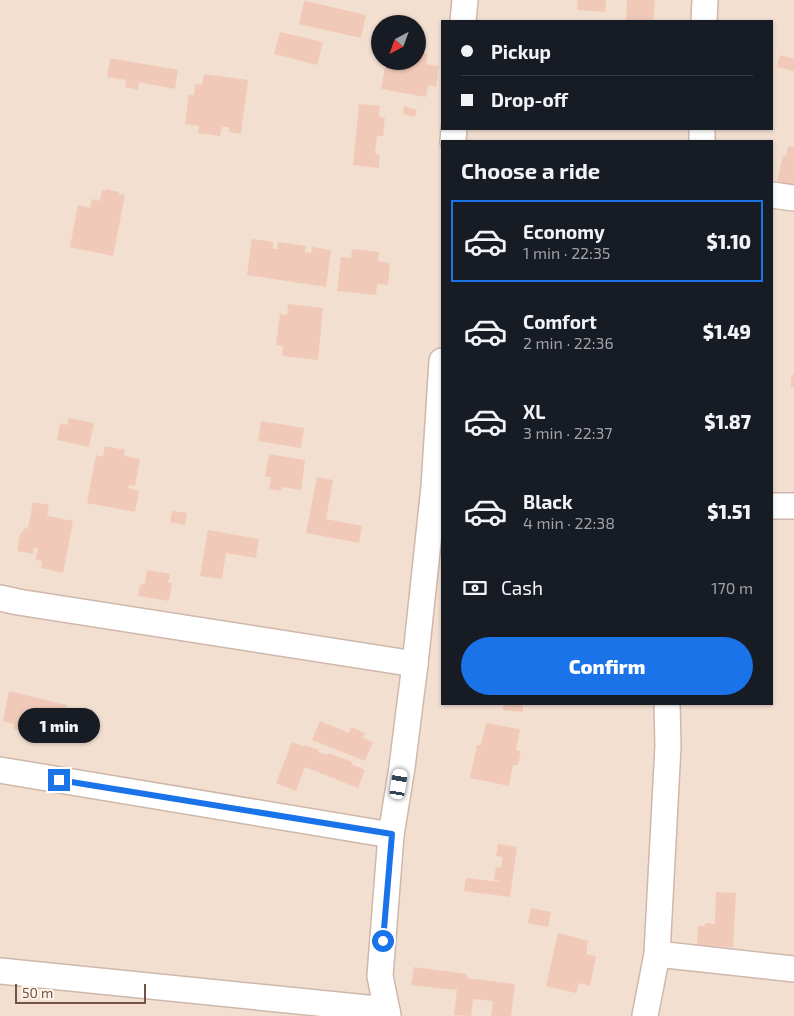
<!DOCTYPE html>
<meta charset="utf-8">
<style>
:root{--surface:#171b24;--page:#242831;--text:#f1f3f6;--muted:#9ea1a6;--line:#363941;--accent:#1a73e8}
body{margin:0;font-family:"Exo 2",sans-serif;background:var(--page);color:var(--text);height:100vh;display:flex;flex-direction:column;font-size:19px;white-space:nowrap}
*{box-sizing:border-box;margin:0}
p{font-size:16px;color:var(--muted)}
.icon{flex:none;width:28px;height:28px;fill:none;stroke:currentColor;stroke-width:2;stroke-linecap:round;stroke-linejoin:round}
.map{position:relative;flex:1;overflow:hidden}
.sheet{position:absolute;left:441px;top:140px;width:332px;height:565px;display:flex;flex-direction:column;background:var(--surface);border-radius:0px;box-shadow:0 1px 4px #0004}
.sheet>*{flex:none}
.hud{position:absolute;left:441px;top:20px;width:332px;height:110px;border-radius:0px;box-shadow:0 1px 4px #0004;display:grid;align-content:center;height:110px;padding:0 20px;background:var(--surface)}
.needle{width:32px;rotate:221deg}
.fabs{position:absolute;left:371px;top:15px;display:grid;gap:10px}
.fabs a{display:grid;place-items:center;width:55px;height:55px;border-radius:50%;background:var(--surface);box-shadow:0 1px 4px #0004;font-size:25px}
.scale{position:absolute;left:15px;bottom:12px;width:131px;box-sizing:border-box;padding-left:5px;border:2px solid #735349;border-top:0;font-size:14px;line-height:18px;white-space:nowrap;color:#735349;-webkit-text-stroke:4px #fff3e7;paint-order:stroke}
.end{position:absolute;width:22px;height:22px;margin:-11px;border:6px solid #1a73e8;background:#fff;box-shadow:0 0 0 2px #fff}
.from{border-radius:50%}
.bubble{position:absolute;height:35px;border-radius:18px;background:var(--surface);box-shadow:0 1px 4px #0004;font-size:16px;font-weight:800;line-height:35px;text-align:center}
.car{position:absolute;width:15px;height:30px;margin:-15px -8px;border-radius:6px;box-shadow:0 0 4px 1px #0007;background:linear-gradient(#fff 24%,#345 0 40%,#fff 0 76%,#345 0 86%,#fff 0)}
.hud b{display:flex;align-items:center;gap:18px;height:48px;font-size:19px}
.hud b+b{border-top:1px solid var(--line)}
.hud i{width:12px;height:12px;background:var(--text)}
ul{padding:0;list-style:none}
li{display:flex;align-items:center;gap:15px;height:82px;margin:0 10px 8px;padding:0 10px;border:2px solid transparent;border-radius:0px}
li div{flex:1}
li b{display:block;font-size:19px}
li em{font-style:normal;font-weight:800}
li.on{border-color:var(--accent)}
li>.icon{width:45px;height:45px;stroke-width:1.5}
h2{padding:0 20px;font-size:22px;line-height:60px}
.pay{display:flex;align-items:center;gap:12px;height:55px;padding:0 20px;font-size:19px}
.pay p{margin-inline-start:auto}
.action{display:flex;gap:10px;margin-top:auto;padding:10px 20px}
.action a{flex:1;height:58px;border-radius:30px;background:var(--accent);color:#fff;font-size:20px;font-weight:800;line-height:58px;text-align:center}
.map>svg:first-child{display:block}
.residential{fill:#f3dfd0;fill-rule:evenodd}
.building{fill:#f1c9b9}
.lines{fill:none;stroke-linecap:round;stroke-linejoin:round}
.minor-casing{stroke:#cfb7ab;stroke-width:28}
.minor{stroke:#fff;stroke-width:25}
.route{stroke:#1a73e8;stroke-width:6}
</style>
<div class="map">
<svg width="794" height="1016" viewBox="0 0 794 1016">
<rect width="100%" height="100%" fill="#fcefe1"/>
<path class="residential" d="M0,0H794V1016H0ZM442,21H772V129H442ZM380,24H418V61H380ZM442,141H772V704H442Z"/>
<g class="building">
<polygon points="578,0 606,0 605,12 577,10"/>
<polygon points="627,0 655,0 653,21 626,20"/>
<polygon points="304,1 306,1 366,15 361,38 299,24"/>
<polygon points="280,32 323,42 317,65 274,54"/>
<polygon points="418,52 428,54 426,64 439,66 436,87 428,85 426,97 381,89 386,61 418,61"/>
<polygon points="780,55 794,59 794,71 777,67"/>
<polygon points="110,58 178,70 175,89 139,82 138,90 125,87 126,80 107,77"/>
<polygon points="204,74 248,80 241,134 229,132 229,127 222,127 220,136 198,133 199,126 185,124 189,94 194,95 195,84 202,85"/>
<polygon points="359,104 380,106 379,117 385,118 383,136 377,136 375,152 376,154 380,155 379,168 353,165"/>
<polygon points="404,106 417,110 415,117 403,114"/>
<polygon points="788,146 794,147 794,185 777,182 783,155 786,156"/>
<polygon points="106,189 119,192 119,194 125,195 113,256 70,247 78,205 90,208 92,199 100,201 102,190 106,191"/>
<polygon points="252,239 273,242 273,249 277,249 278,242 306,246 305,252 311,253 312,247 331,250 326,287 247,275"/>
<polygon points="352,249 379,252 378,261 390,263 388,285 377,284 376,295 337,291 341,257 351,258"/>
<polygon points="288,304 323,308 318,360 282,356 283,346 276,345 280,314 287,315"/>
<rect x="791" y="375" width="3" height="12"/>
<polygon points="69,418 94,423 89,447 57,440 60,423 67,425"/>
<polygon points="261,421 304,428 301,448 258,441"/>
<polygon points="105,446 125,450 124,456 140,459 135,486 129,485 128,488 139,491 135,512 87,503 96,455 103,457"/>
<polygon points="269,454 305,460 301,490 282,487 281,491 269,489 271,477 265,477"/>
<polygon points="317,477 333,480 326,519 362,526 359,543 306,533"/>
<polygon points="33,502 49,505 47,516 73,521 63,573 41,568 42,561 35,560 38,549 34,548 33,554 17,551 20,533 22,534 24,528 28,529"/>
<polygon points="172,511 187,513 185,525 170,522"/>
<polygon points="208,530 259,539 256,558 226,553 222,579 200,576"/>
<polygon points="147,570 170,574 168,583 172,583 169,601 138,596 139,587 141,587 141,584 145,584"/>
<polygon points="9,691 67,705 60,735 48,732 46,737 13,729 14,724 3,721"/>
<polygon points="503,704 523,704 523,712 503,710"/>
<polygon points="320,721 349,733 351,727 365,733 363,738 373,742 365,761 312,740"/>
<polygon points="486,723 520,729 516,750 521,751 518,765 513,765 509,786 470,778 477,745 481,745"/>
<polygon points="292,742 304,747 305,745 319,750 318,752 327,755 328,753 352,762 351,764 365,770 358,788 305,767 296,791 276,783"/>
<polygon points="498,844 517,847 510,897 464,891 466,878 500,882 500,881 494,880 496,867 501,868 503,857 496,856"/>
<polygon points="716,892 736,893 733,947 697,945 698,926 705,926 705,923 715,924"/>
<polygon points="531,908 551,912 548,927 528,923"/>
<polygon points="558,933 588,941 586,954 596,956 590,986 579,983 576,993 546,986"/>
<polygon points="414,967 467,974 467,978 515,984 511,1016 491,1016 493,1001 473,999 471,1016 454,1015 457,990 411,985"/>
</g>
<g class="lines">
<defs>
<g id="minor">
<polyline points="463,21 465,0"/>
<polyline points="704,21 705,0"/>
<polyline points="453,141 454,129"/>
<polyline points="702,141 702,129"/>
<polyline points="772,195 794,198"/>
<polyline points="772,506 794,506"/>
<polyline points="0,598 18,602 415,664"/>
<polyline points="0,770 391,835"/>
<polyline points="657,954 794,969"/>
<polyline points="0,971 387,1010"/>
<polyline points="388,1016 380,976 391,835 402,767 415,664 434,487 442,361"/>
<polyline points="645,1016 657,954 668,746 667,704"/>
</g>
</defs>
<use href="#minor" class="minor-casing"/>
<use href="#minor" class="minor"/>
</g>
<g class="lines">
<polyline class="route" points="59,780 392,834 383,941"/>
</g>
</svg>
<div class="fabs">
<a><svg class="needle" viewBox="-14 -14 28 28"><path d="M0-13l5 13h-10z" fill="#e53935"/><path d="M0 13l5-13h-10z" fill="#9ea1a6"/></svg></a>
</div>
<div class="scale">50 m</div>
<i class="end from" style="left:383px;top:941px"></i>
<i class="end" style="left:59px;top:780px"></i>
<div class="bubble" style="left:18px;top:708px;width:82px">1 min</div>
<i class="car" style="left:399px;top:784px;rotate:9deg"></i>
<div class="hud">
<b><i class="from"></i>Pickup</b>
<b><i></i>Drop-off</b>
</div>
<section class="sheet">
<h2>Choose a ride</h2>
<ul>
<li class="on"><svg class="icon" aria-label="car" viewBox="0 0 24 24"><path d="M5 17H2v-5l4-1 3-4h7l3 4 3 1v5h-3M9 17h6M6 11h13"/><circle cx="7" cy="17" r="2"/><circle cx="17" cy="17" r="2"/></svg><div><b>Economy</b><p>1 min · 22:35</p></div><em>$1.10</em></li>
<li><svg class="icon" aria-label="car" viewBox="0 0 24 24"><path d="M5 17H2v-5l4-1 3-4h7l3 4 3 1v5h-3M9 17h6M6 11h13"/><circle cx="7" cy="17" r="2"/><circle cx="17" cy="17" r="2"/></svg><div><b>Comfort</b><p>2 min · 22:36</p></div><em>$1.49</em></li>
<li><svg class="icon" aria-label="car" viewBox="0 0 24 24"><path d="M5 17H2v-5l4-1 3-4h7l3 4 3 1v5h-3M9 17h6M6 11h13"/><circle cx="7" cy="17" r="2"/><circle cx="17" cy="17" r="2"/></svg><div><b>XL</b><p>3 min · 22:37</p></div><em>$1.87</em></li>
<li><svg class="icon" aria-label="car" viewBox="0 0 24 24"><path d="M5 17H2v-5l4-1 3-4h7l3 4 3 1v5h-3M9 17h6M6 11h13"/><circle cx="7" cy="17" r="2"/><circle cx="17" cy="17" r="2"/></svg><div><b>Black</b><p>4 min · 22:38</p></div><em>$1.51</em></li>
</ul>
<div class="pay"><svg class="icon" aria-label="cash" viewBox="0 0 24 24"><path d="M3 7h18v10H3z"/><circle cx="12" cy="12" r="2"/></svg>Cash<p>170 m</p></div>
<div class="action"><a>Confirm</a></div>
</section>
</div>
